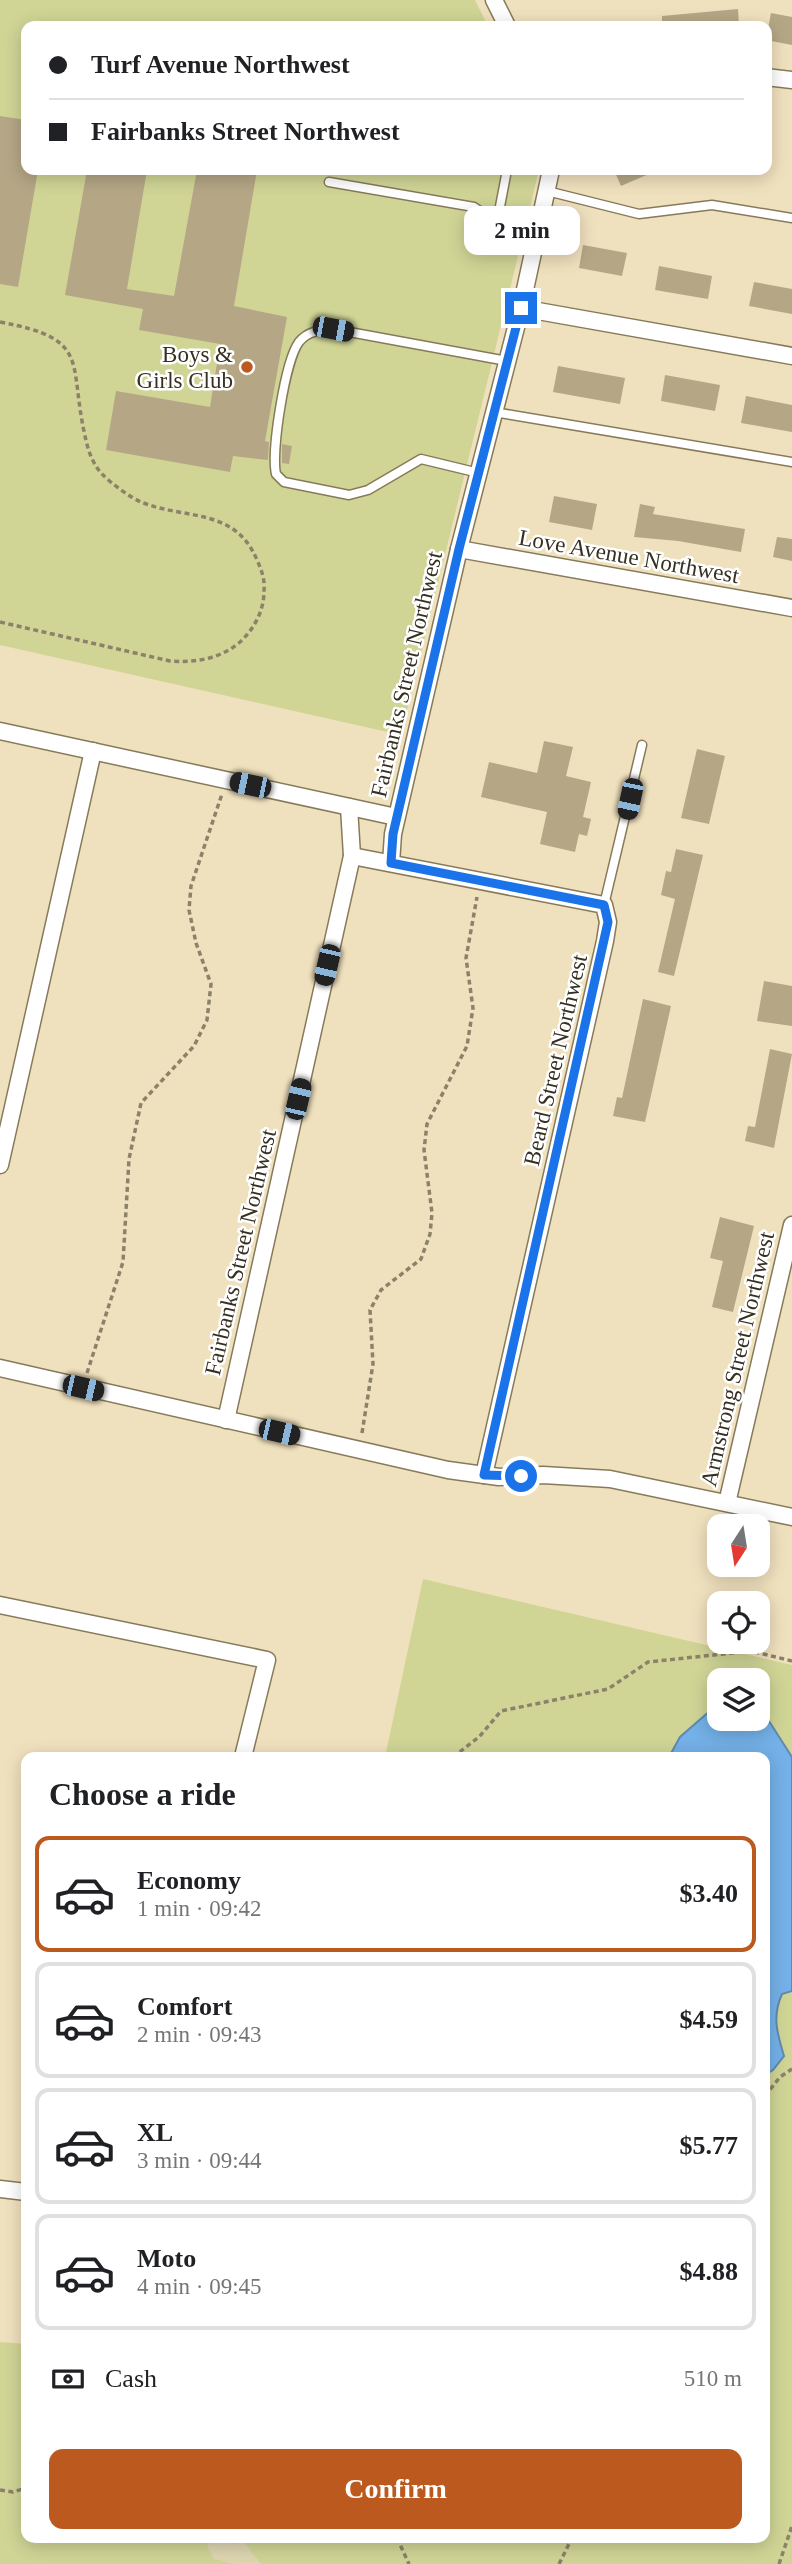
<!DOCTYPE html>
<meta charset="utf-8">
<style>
:root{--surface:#fff;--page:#f6f6f6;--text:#202124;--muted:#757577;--line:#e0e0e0;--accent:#bb591f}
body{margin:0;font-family:Georgia,serif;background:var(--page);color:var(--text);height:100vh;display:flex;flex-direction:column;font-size:26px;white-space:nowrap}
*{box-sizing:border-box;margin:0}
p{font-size:23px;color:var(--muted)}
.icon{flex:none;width:38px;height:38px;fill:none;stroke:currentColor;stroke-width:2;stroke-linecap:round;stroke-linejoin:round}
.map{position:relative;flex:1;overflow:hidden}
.panel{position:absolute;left:21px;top:1752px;width:749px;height:791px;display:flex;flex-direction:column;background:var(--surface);border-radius:14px;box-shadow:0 4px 18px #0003}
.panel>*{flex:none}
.banner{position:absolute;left:21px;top:21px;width:751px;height:154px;border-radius:14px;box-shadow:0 4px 18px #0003;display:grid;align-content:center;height:154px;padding:0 28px;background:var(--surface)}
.needle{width:46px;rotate:192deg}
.tools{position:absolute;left:707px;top:1514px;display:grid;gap:14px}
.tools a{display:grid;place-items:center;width:63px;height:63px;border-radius:14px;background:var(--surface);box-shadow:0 4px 18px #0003;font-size:35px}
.end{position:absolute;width:32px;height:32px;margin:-16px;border:9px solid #1a73e8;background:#fff;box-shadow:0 0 0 4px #fff}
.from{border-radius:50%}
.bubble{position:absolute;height:49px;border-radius:14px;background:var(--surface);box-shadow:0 4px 18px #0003;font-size:23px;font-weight:700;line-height:49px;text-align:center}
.car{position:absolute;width:21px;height:42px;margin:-21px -10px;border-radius:9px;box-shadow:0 0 5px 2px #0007;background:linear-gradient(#222 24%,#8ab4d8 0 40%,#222 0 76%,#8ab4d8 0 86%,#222 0)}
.banner b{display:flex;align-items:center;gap:24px;height:66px;font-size:26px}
.banner b+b{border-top:2px solid var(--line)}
.banner i{width:18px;height:18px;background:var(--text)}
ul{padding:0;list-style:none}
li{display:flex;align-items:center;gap:21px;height:116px;margin:0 14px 10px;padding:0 14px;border:4px solid var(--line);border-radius:14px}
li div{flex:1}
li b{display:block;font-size:26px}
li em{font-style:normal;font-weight:700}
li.active{border-color:var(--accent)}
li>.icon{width:63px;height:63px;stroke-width:1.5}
h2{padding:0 28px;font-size:32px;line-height:84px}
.pay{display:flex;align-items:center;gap:18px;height:77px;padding:0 28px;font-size:26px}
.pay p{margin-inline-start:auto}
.button{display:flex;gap:14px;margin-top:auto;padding:14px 28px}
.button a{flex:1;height:80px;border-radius:14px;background:var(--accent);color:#fff;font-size:28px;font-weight:700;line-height:80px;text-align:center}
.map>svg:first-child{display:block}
.green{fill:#d0d596;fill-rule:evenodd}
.sand{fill:#dfd6b1}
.water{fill:#74b1e8;stroke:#618aad;stroke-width:2}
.building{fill:#b5a786}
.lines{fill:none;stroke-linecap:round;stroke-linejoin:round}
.service-casing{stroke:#877a5a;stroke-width:11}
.minor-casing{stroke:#877a5a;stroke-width:19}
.path{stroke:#8c826a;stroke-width:3.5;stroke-dasharray:5 3.5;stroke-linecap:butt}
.service{stroke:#fff;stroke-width:8}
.minor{stroke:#fff;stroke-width:16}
.route{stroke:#1a73e8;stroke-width:9}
.poi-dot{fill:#bb591f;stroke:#fff;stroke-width:2.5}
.labels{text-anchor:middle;stroke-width:5;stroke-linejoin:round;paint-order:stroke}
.poi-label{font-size:23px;fill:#353022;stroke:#fff;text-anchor:end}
.street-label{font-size:23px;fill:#353022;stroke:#fff}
</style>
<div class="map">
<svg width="792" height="2564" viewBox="0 0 792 2564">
<rect width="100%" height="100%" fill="#f0e1be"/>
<g class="green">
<polygon points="0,0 475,0 488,26 26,26 26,170 539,170 401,735 0,645"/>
<path d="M423,1579L792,1665V2564H0V2342L26,2344V2538H765V1757H385ZM719,1680H758V1718H719Z"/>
</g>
<polygon class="sand" points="213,2538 234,2544 244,2542 261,2564 234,2564 214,2559 207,2546"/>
<path class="water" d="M719,1703V1718H758L760,1707L792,1757V1991L782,1994C772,2016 777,2033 784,2056L773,2070L765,2075V1757H669L680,1737Z"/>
<g class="building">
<polygon points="738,9 739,26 662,26 662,16"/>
<polygon points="771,13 792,17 792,45 766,40"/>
<polygon points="0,116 26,120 26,170 38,170 18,287 0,284"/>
<polygon points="87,170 147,170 127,289 174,296 197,170 257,170 234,306 287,317 265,441 269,442 268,460 233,456 230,472 106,450 116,391 210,407 220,344 139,330 143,309 65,295"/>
<polygon points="614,170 658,170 621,186"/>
<polygon points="583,245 627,253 622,276 579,268"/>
<polygon points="659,266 712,276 708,299 655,290"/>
<polygon points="754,282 792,289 792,314 749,306"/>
<polygon points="558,366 625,378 620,404 553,392"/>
<polygon points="665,375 720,385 715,411 661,401"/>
<polygon points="746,396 792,405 792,432 741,423"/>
<polygon points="282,444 292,446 289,464 282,463"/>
<polygon points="554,496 597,504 592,530 549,522"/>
<polygon points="640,504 655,507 653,514 745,529 741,552 678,541 634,537"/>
<polygon points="777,537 792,539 792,561 773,557"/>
<polygon points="544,741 573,747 566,776 591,782 583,817 591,819 587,836 579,834 575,852 540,844 547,812 481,797 489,762 537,773"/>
<polygon points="697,749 725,756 709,824 681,818"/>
<polygon points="676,849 703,855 674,976 658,972 675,899 661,895 666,871 671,872"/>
<polygon points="764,981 792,986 792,1026 757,1021"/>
<polygon points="643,999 671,1006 645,1122 613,1116 617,1097 622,1098"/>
<polygon points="770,1049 792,1054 774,1148 745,1141 748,1126 755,1127"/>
<polygon points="720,1217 754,1226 733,1312 712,1307 723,1261 710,1258"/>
</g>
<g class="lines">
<defs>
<g id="service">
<polyline points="329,182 474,207 497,222 538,230"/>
<polyline points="547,191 639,214 712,205 792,218"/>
<polyline points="497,222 507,170"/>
<polyline points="494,412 792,462"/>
<path d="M479,473L421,459L368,490L349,495L284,482L276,474C271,451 285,361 299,342C308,331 320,330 333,329L507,361"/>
<polyline points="604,905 642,745"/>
</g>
<g id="minor">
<polyline points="494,0 507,26"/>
<polyline points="766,77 792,80"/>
<polyline points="521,308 792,356"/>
<polyline points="459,549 792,608"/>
<polyline points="0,731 396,817"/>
<polyline points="352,856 604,905 608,922 605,941 484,1475"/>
<polyline points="391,863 393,834 459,549 521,308 551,170"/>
<polyline points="0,1165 93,751"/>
<polyline points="0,1368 448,1470 499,1477 543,1475 610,1479 792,1517"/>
<polyline points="226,1420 352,856 349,807"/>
<polyline points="727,1503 792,1225"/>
<polyline points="0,1605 267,1660 243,1757"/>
<polyline points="0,2189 26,2192"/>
</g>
</defs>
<use href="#service" class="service-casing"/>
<use href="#minor" class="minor-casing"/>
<g class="path">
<path d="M0,322C92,339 68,361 85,436C88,450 92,463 102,474C112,484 128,496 141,502C185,520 235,507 257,560C262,571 265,580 264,591C264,611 254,629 240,642C220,659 195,663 170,661L0,622"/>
<polyline points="87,1373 123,1262 129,1159 141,1103 194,1046 207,1020 211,984 196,943 189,910 191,886 222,794"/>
<polyline points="362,1433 373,1364 370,1310 381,1290 421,1259 430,1234 432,1213 424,1150 427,1124 467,1046 473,1008 466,958 477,897"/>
<polyline points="453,1757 479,1737 501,1711 608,1689 648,1662 751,1651 792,1661"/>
<polyline points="765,2096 780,2077 792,2069"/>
<polyline points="0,2490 13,2492 26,2488"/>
<polyline points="397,2538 409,2564"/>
<polyline points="559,2564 572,2538"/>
<polyline points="779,2564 792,2526"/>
</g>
<use href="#service" class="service"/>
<use href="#minor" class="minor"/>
</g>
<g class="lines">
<polyline class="route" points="521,1476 484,1475 608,922 604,905 391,863 393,834 459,549 521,308"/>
</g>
<circle class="poi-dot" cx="247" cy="367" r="7"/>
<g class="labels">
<g class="poi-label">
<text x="233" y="362">Boys &amp;<tspan x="233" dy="26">Girls Club</tspan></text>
</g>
<g class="street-label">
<text transform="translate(629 556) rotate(10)" y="8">Love Avenue Northwest</text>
<text transform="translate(406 674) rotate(-77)" y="8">Fairbanks Street Northwest</text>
<text transform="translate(555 1060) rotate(-77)" y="8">Beard Street Northwest</text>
<text transform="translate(240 1252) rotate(-77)" y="8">Fairbanks Street Northwest</text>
<text transform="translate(737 1359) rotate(-77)" y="8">Armstrong Street Northwest</text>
</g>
</g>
</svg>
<div class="tools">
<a><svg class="needle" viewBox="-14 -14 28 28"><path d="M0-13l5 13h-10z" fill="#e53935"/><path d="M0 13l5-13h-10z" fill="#757577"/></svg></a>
<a><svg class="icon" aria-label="locate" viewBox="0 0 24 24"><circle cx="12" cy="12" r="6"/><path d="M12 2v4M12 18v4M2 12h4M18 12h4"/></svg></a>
<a><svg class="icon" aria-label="layers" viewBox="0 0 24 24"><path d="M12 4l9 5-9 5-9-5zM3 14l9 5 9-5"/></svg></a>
</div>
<i class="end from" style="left:521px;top:1476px"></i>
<i class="end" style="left:521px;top:308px"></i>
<div class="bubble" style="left:464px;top:206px;width:116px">2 min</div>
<i class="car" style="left:333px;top:329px;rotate:101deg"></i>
<i class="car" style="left:250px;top:785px;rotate:282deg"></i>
<i class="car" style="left:630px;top:799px;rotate:192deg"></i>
<i class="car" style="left:327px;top:965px;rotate:193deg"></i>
<i class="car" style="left:298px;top:1099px;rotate:13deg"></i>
<i class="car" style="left:83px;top:1388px;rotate:103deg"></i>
<i class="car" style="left:279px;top:1432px;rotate:103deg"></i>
<div class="banner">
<b><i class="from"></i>Turf Avenue Northwest</b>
<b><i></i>Fairbanks Street Northwest</b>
</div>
<section class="panel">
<h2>Choose a ride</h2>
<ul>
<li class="active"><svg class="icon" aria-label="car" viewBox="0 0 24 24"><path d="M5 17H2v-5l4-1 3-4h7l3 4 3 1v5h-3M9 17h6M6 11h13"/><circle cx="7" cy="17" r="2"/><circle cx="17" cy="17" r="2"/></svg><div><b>Economy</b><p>1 min · 09:42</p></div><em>$3.40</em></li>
<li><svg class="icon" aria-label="car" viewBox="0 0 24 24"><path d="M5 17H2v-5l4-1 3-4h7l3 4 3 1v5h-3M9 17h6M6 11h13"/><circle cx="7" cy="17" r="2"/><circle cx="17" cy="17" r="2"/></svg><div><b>Comfort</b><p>2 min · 09:43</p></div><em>$4.59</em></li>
<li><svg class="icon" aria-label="car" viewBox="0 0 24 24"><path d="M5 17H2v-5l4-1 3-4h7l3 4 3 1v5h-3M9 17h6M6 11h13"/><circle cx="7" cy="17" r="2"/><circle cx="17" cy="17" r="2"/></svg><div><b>XL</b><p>3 min · 09:44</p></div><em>$5.77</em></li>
<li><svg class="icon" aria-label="car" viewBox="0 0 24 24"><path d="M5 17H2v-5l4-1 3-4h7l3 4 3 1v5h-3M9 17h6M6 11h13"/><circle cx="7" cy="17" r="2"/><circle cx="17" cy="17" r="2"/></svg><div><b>Moto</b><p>4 min · 09:45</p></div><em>$4.88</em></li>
</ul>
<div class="pay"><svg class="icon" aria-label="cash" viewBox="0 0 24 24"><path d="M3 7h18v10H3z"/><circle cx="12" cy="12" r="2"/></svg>Cash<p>510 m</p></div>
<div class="button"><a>Confirm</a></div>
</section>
</div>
